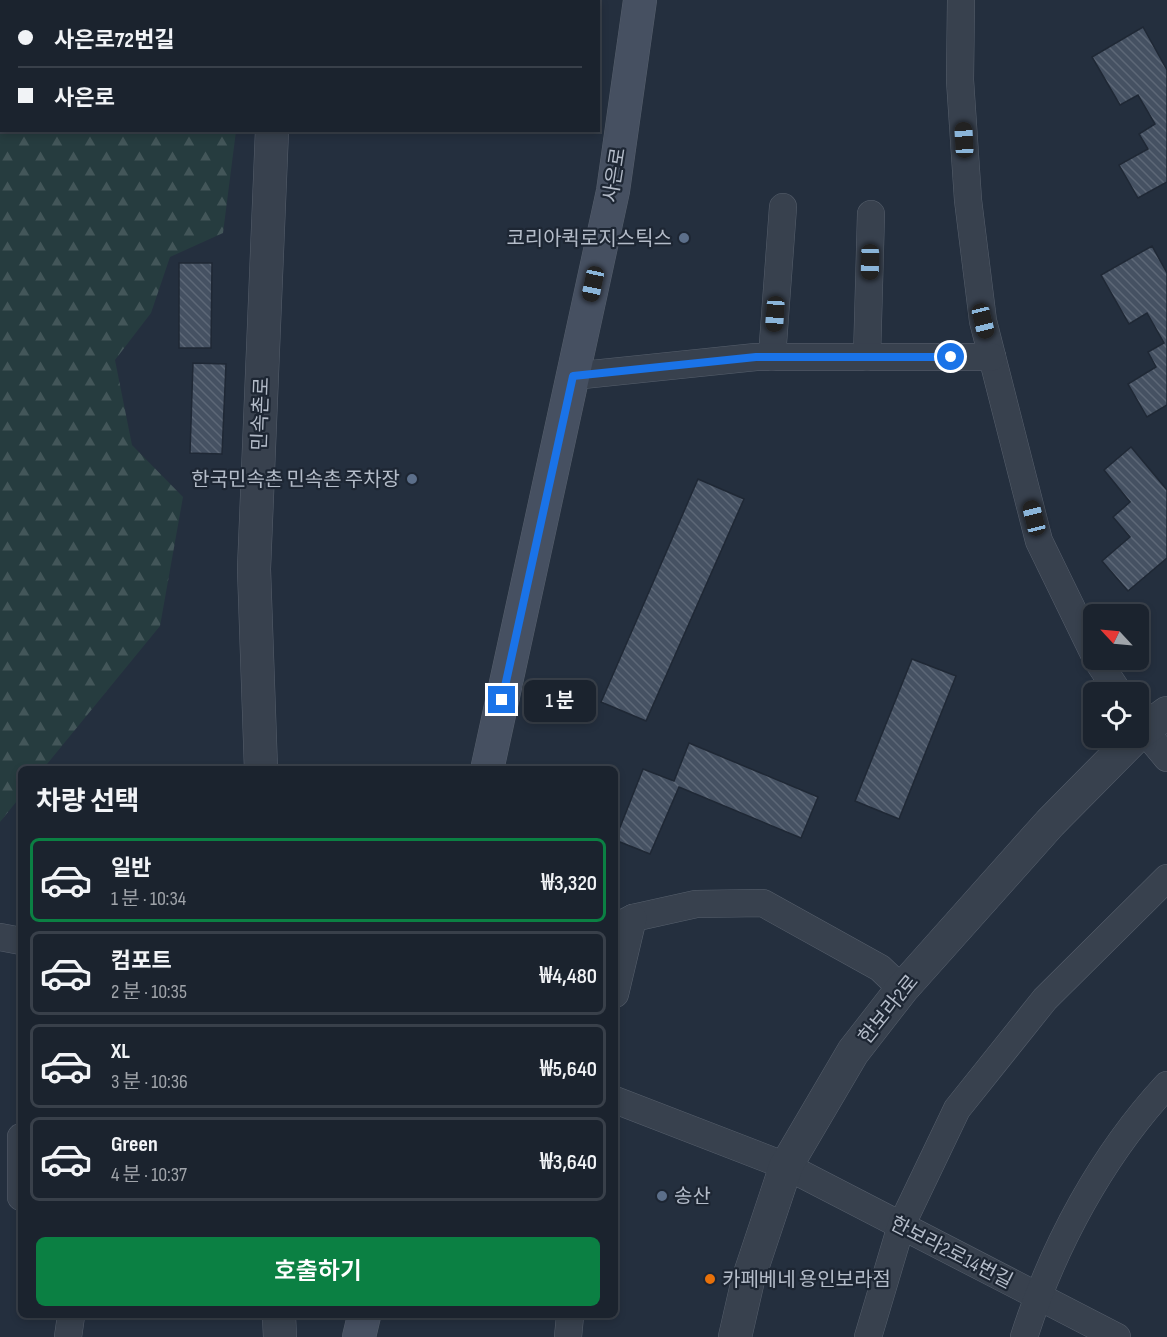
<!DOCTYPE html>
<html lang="ko">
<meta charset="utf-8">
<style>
:root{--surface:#1b232e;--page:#282f3a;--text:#f1f3f6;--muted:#a0a4aa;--line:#39404a;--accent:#0b8043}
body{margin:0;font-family:"Sofia Sans Condensed","Noto Sans KR",sans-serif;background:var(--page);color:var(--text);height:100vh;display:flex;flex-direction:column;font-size:22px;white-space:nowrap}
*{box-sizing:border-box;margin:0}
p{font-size:20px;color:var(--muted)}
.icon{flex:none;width:33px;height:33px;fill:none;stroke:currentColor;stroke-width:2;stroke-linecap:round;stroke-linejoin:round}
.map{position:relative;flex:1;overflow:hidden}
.details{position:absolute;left:18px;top:766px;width:600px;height:552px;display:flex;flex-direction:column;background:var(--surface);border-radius:9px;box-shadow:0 3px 9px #0003,0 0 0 2px var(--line)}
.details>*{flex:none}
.hud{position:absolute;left:0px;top:0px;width:600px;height:132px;box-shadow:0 3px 9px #0003,0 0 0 2px var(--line);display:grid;align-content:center;height:132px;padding:0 18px;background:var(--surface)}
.needle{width:39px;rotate:296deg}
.controls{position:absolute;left:1083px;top:604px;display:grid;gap:12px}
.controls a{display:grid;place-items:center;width:66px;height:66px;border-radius:9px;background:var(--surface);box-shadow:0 3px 9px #0003,0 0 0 2px var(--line);font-size:30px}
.end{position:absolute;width:27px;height:27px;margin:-14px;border:8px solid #1a73e8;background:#fff;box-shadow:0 0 0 3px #fff}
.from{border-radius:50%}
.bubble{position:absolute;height:42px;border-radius:9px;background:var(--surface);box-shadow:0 3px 9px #0003,0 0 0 2px var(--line);font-size:20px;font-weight:600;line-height:42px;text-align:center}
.car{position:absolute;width:18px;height:36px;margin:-18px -9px;border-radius:8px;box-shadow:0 0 4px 2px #0007;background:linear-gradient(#222 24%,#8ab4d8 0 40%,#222 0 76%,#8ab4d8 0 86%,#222 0)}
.hud b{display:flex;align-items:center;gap:21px;height:57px;font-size:22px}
.hud b+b{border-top:2px solid var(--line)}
.hud i{width:15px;height:15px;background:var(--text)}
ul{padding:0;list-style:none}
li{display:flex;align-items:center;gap:18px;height:84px;margin:0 12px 9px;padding:0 6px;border:3px solid var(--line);border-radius:9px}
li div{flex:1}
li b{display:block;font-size:22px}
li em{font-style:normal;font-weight:600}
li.current{border-color:var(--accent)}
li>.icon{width:54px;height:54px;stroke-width:1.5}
h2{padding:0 18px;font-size:27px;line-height:72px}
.button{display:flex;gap:12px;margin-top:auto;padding:12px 18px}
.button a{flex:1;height:69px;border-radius:9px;background:var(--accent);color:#fff;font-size:24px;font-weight:600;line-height:69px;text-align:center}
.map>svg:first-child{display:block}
.forest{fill:url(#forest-firs)}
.building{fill:url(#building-back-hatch);stroke:#1f2835;stroke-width:1.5}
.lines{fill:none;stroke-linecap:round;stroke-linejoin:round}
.minor-casing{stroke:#565f6c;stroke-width:28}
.tertiary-casing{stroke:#565f6c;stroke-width:34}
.secondary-casing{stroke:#565f6c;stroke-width:34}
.minor{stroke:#38414e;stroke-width:27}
.tertiary{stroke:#38414e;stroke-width:33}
.secondary{stroke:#465061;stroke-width:33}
.route{stroke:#1a73e8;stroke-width:8}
.service-dot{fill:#5c6f8a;stroke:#1d2633;stroke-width:2}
.food-dot{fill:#e8710a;stroke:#1d2633;stroke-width:2}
.labels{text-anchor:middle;stroke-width:4.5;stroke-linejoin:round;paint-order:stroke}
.street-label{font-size:20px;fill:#b4bcc9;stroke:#1d2633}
.poi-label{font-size:20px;fill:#b4bcc9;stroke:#1d2633;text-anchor:end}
</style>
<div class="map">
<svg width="1167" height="1337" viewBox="0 0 1167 1337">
<defs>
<pattern id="forest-firs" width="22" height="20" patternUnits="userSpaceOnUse" patternTransform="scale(1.5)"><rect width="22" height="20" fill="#263c3f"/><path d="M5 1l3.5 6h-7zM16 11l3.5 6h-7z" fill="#435659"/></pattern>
<pattern id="building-back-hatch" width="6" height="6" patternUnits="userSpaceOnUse" patternTransform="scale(1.5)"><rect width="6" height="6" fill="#455162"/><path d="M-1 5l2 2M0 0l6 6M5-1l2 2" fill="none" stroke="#5d6877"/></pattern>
</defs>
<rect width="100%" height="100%" fill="#242f3e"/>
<polygon class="forest" points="0,0 241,0 2,2 2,130 236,131 223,233 170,257 151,313 115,360 132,445 183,497 160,626 43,769 21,770 21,796 0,822"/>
<g class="building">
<polygon points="1143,27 1167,70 1167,182 1138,198 1119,165 1148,149 1139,134 1155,124 1138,95 1120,105 1092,57"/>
<polygon points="1152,246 1167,273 1167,405 1147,417 1128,384 1156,367 1148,352 1164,343 1147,313 1129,324 1101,275"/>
<polygon points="179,263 212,263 211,348 179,348"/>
<polygon points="193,363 226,364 222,454 190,453"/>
<polygon points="1131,447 1167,490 1167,558 1128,591 1102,561 1130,537 1113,517 1130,502 1104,470"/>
<polygon points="698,479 744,499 646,721 601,702"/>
<polygon points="912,659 956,676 899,819 855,801"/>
<polygon points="689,743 818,797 801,838 679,787 650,854 615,840 643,769 674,781"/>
</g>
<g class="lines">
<defs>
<g id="minor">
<polyline points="961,0 960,80 968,200 983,321 1039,541 1094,654"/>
<polyline points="772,357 783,207"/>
<polyline points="867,357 871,214"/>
<polyline points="573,376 756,357 992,357"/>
<polyline points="1097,660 1119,693"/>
<polyline points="1138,723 1167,758"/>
<polyline points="615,927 633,918 696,904 763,903 880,968 902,989"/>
<polyline points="0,937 21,941"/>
<polyline points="615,994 633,918"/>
<polyline points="615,1100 786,1166 1117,1337"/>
<polyline points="21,1137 21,1197"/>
<polyline points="68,1337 71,1316"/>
<polyline points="568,1337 570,1316"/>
<polyline points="868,1337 901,1226 957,1109 1045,999 1167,878"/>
<path d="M1024,1337C1053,1246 1102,1155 1167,1085"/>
</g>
<g id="tertiary">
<polyline points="278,2 278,0"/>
<polyline points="1138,734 1167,713"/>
<polyline points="261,770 254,569 272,130"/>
<polyline points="279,1316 280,1337"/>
<polyline points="735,1337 748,1280 786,1166 853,1052 902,989 1050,823 1134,738"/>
</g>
<g id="secondary">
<polyline points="487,770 613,191 640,0"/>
<polyline points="359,1337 364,1316"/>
</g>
</defs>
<use href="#minor" class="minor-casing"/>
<use href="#tertiary" class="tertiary-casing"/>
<use href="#secondary" class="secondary-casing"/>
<use href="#minor" class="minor"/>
<use href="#tertiary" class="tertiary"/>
<use href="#secondary" class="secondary"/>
</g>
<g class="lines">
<polyline class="route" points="502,700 573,376 756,357 951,357"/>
</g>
<g class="service-dot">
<circle cx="684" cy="238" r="6"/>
<circle cx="412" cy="479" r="6"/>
<circle cx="662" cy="1196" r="6"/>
</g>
<circle class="food-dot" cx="710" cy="1279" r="6"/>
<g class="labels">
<g class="street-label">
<text transform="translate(614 175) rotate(-81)" y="7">사은로</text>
<text transform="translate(260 414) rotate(-88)" y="7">민속촌로</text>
<text transform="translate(888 1009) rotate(-51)" y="7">한보라2로</text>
<text transform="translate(952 1252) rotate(27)" y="7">한보라2로14번길</text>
</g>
<g class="poi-label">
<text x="672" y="245">코리아퀵로지스틱스</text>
<text x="400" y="486">한국민속촌 민속촌 주차장</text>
<text x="674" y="1203" text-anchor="start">송산</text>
<text x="722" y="1286" text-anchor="start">카페베네 용인보라점</text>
</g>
</g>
</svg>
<div class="controls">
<a><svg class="needle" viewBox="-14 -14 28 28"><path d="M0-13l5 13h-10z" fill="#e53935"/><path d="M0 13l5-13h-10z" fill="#a0a4aa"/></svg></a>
<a><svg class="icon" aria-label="locate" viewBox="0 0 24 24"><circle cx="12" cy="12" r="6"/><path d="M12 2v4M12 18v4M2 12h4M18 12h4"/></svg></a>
</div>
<i class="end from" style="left:951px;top:357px"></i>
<i class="end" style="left:502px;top:700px"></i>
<div class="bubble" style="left:524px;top:680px;width:72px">1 분</div>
<i class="car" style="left:964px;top:140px;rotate:357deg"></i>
<i class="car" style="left:870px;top:262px;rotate:181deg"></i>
<i class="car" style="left:593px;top:284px;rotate:192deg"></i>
<i class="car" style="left:775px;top:314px;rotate:184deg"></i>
<i class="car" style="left:983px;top:321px;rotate:166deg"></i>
<i class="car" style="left:1034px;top:518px;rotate:346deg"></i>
<div class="hud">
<b><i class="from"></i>사은로72번길</b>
<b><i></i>사은로</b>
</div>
<section class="details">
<h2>차량 선택</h2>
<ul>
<li class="current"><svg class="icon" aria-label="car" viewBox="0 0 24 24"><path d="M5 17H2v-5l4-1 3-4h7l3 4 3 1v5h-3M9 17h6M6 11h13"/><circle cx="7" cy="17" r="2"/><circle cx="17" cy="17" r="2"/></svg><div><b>일반</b><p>1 분 · 10:34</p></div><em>₩3,320</em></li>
<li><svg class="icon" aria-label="car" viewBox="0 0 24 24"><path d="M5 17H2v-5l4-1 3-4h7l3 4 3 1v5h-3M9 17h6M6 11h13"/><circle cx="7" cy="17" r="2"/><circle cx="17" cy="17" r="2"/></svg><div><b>컴포트</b><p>2 분 · 10:35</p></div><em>₩4,480</em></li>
<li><svg class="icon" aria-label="car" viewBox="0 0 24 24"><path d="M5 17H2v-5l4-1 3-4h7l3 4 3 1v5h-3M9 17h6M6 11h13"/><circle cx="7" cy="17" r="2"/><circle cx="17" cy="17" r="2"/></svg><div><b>XL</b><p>3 분 · 10:36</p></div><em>₩5,640</em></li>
<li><svg class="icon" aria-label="car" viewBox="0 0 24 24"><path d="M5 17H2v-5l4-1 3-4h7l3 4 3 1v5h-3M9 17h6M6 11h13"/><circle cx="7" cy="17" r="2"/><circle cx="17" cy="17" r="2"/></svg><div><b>Green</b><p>4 분 · 10:37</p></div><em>₩3,640</em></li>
</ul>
<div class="button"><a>호출하기</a></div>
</section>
</div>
